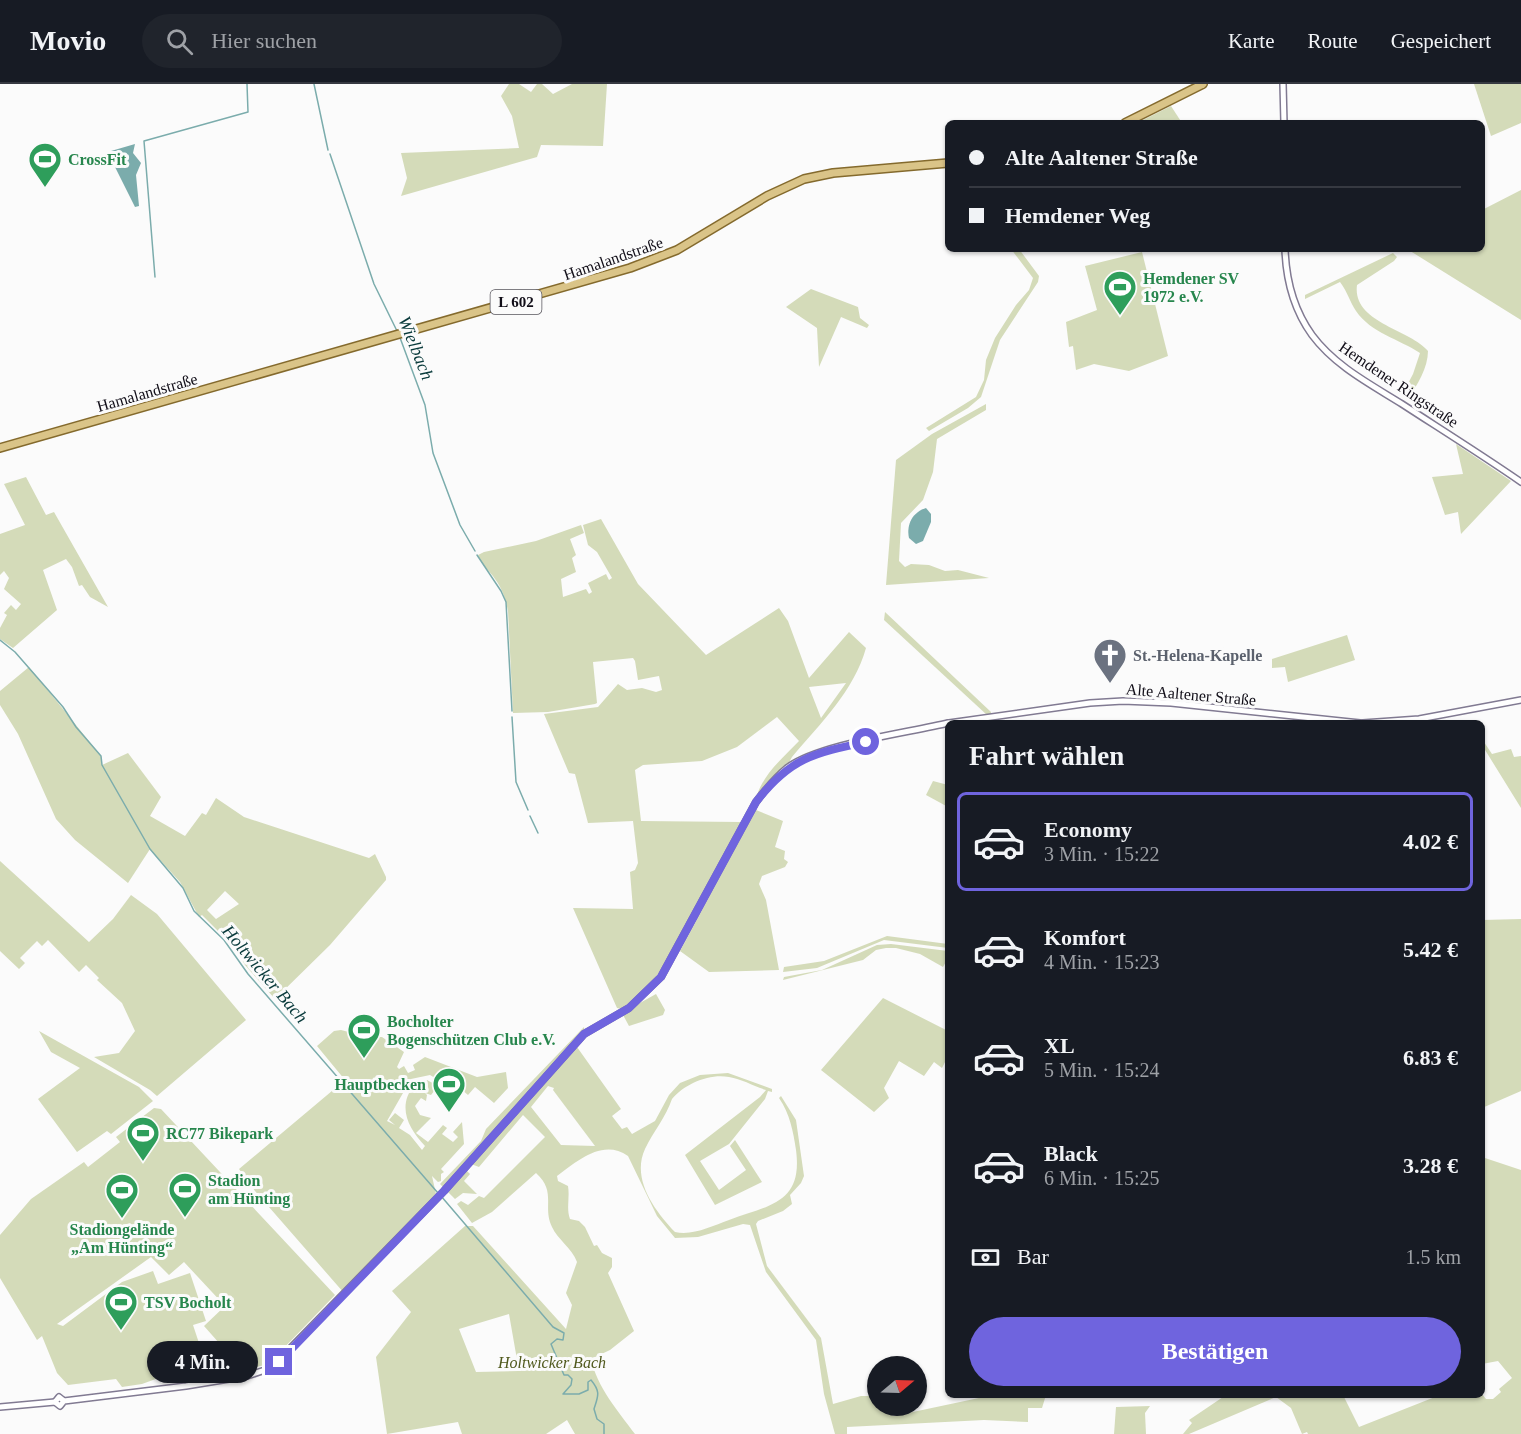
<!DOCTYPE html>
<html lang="de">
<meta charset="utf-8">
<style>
:root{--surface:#171b24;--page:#20242c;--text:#f1f3f6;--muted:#9ea1a6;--line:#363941;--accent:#6f64de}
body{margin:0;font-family:Georgia,serif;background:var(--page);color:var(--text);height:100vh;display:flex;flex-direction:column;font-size:22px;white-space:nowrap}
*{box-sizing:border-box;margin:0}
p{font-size:20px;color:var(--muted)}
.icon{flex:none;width:33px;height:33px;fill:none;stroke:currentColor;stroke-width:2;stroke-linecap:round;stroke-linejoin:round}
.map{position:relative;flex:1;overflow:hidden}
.details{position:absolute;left:945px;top:636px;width:540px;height:678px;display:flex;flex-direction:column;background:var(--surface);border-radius:9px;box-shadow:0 2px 4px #0004}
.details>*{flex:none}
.banner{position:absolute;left:945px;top:36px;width:540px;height:132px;border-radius:9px;box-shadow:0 2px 4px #0004;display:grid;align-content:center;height:132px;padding:0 24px;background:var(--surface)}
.needle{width:39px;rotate:71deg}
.tools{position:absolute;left:867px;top:1272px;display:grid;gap:12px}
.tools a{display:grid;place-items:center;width:60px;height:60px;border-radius:50%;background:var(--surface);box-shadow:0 2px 4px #0004;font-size:30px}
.end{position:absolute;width:27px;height:27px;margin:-14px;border:8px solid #6f64de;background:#fff;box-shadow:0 0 0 3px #fff}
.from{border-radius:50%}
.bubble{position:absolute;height:42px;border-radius:21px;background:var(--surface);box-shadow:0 2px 4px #0004;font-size:20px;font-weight:700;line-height:42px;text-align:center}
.banner b{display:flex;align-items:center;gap:21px;height:57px;font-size:22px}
.banner b+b{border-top:2px solid var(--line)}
.banner i{width:15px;height:15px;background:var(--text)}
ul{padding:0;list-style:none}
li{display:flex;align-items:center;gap:18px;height:99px;margin:0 12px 9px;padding:0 12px;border:3px solid transparent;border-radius:9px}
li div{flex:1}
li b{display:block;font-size:22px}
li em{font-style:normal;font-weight:700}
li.on{border-color:var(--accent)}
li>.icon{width:54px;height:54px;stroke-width:1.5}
h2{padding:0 24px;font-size:27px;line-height:72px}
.pay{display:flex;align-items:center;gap:15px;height:66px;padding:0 24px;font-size:22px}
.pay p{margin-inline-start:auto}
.button{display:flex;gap:12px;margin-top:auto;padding:12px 24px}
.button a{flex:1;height:69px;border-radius:36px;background:var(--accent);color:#fff;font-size:24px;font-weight:700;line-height:69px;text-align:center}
header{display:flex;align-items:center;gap:36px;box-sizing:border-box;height:84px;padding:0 30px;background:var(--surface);border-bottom:2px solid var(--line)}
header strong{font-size:28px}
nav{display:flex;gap:33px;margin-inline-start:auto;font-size:21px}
.search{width:420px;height:54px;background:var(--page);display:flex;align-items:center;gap:15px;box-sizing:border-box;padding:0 21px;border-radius:33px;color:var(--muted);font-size:22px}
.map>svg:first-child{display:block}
.green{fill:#d4dbb9;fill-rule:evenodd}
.water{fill:#7bacac}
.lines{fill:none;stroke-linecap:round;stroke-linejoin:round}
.stream{stroke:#7bacac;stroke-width:1.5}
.minor-casing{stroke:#817a92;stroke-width:8}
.major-casing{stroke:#846a2d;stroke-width:10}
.minor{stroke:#fff;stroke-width:5}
.major{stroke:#dac488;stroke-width:7}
.route{stroke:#6f64de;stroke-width:8}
.labels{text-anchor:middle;stroke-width:6;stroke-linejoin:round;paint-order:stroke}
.shield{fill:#fbfbfb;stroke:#57555c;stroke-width:1.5}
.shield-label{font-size:15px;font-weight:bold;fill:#110e18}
.leisure-label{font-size:16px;font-weight:bold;fill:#27864d;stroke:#fbfbfb;text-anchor:start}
.street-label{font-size:16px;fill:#110e18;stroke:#fbfbfb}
.worship-label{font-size:16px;font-weight:bold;fill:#5b616d;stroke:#fbfbfb;text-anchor:start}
.park-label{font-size:16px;font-style:italic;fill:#50591d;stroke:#fbfbfb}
.water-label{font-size:18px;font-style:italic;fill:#093a3b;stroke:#fbfbfb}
</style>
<header>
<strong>Movio</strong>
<div class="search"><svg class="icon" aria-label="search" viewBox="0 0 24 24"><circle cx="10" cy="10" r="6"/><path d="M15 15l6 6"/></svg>Hier suchen</div>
<nav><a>Karte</a><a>Route</a><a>Gespeichert</a></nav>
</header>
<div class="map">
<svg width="1521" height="1350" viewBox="0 0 1521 1350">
<rect width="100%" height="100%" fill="#fbfbfb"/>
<g class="green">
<polygon points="509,0 519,0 531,8 537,0 542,0 553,10 572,0 607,0 603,62 541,61 537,73 401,112 407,94 401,69 519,64 512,32 501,12"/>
<polygon points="1474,0 1521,0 1521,39 1491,52"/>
<polygon points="1171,22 1182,39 1137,39"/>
<polygon points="1521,106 1521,236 1407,165 1482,165 1482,126"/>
<polygon points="1011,165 1019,165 1039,192 1038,198 1000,256 981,313 968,324 929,347 926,344 976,313 984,296 986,276 995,254 1016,221 1029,206 1033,194"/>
<polygon points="1142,168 1168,272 1129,287 1094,280 1076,286 1073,262 1069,263 1066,238 1097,226 1085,182"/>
<path d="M1393,169L1397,173L1394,177L1357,201C1352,239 1410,245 1428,267C1428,284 1417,301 1408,315L1402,311L1413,290L1420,269C1399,255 1371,249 1356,227C1350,218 1347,207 1340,198L1305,215V211Z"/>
<polygon points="811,205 858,223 860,234 869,241 867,244 841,233 819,283 817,244 786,223"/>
<polygon points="986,320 986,326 937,355 933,388 923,416 901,439 899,477 905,483 911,480 929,481 945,487 958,486 989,494 886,501 896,376 932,350"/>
<polygon points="1456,360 1511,397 1461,450 1458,428 1445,431 1432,393 1463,390"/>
<polygon points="26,393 46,431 54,428 108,523 90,513 82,501 79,502 72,483 66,475 43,486 57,526 13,564 0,555 0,544 7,531 4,529 11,521 16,526 21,520 4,505 9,494 4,487 0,491 0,450 25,441 4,400"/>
<path d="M601,435L638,500L706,571L779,524L788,537L809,594L849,548L866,564C854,607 820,640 792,673L787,682L757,711C765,688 783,674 799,657L777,633L737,663L702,677L643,681L635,686L641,737L741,738L666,879C653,898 640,912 622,925L617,924L573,824L633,825L630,788L635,786L638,779L633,737L588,739L575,690L569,689L544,630L598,623L618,600L627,606L642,604L656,608L662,606L659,592L638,596L635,577L633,574L593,578L597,619L595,620L548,628L513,629L508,527C506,516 502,504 495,495C490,487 481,481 478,471L484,468L536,457L581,441L584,449L570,455L576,471L572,474L576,488L561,495L563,513L586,505L589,510L592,508L588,499L606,490L609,496L612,494L597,468L588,461L583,441ZM846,599L821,634L809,603Z"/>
<polygon points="885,528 991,628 991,631 987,631 884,536"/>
<polygon points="1347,551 1355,576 1288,598 1285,583 1272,584 1272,575"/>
<path d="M29,583L101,672L102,681L128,669L161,713L150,732L185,752L202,729L206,731L216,714L244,733L369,774L375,770L386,793V796L330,861L275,915L245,881L235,864L202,831L199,833L180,798L150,765L128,799L75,756L56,735L18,650L0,621V607ZM225,807L239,820L216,835L207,826Z"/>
<polygon points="1482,655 1492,670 1511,665 1514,673 1521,672 1521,724 1482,661"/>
<polygon points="933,697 948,701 948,723 926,711"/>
<polygon points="756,726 783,737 775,763 785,767 784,775 788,778 785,783 762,792 759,800 766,816 779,886 709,888 680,867"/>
<polygon points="0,777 89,858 113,835 131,811 157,830 246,936 157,1012 150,1006 94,973 119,969 135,947 122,919 97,896 99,894 86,881 79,888 48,856 42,862 37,857 20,874 25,879 19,885 0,867"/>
<polygon points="1521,835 1521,1007 1482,1024 1482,836"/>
<polygon points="887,852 948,860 948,864 884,856 817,884 783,888 784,883 824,877"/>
<polygon points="891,860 948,867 948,874 943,883 920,870 896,864 886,864 876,866 863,876 783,896 784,893 822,886 877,861"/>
<polygon points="656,910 665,926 663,931 629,942 622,929"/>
<polygon points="883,914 948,947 948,972 942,984 934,978 924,992 899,977 884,1004 889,1014 874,1028 821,986"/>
<path d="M584,943L585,953L577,963L621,1025L612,1032L622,1045L627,1043L632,1050L655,1037L669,1011L680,999L700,991L728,989L772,1005V1008L768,1007L765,1015L729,1060L700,1077L719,1106L746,1086L730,1062L735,1056L762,1098L715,1121L685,1071L760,1013L766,1006C753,1002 742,995 729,993C710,989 684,1000 672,1015C666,1033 653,1048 645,1065C631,1095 655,1127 675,1148C693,1152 712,1142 729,1136C770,1121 803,1119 796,1066C793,1047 790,1030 779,1014L781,1012L796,1036L804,1092L801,1099L790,1111L792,1120L783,1127L758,1137L756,1140L767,1182L821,1254L833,1320L861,1312H877L878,1322H884L888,1330L894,1332L993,1311H1046L1042,1324H1028V1338L984,1336L847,1343V1350H835L824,1310L816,1256L766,1188L750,1141L743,1140L698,1153L675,1154L657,1132L628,1072C603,1054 577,1077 557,1092L558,1097L568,1102C570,1114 566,1124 570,1135L579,1137L585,1143L594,1162L597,1161L602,1169L612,1174V1183L608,1189L634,1247L610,1266L591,1275C597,1303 618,1327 635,1350H575L567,1336L546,1350H462L458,1338L387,1350L376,1273L411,1228L392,1207L465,1142H473L566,1245L572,1221L566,1209L577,1178C572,1164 558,1156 552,1143C542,1122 557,1108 536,1089L492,1128L472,1139L457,1120L461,1117L468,1121L479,1112L484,1114L545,1053L523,1031L479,1083L471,1080L466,1086L470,1090L464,1097L477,1110L463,1109L455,1115L440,1100L481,1057L486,1045ZM548,1002L554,1004L553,1006L595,1062L561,1061L531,1023ZM509,1230L519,1287L476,1288L459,1245Z"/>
<path d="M341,946L368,953H382L404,968L397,983L399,985L404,982L408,989L415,986L413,981L425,973L477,993L506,988L508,1004L494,1019L475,1003L468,1011L455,1000L451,1004L440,990L435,994L430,991L411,995L387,1037L395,1041L389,1036L395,1029L404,1036L399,1044L410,1051L422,1066L425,1062C408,1044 397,1023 414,1001L427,996L438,1002L431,1011L425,1009L427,1011L426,1017L421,1014L415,1022L420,1031L431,1034L416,1049L428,1058L443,1041L447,1044L442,1050L453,1058L458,1053L453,1048L462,1038L464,1060L441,1085L444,1088L441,1090V1097L438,1098L432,1092L436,1110L344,1209L255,1107L239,1085L345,996L317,962L334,947Z"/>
<polygon points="39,947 139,1003 153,1017 111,1050 107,1047 77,1068 38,1015 80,984 51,968"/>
<polygon points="154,1024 161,1025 335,1211 279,1269 265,1281 238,1287 235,1277 204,1242 225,1222 184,1178 169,1191 151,1173 57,1240 63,1242 122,1198 153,1187 158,1200 190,1189 206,1237 193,1241 199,1259 158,1273 164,1292 142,1300 122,1303 116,1295 68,1301 57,1289 42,1252 37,1256 0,1194 0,1151 31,1115 84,1078 88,1083 120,1058 116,1053"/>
<polygon points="1482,1073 1521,1086 1521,1350 1308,1350 1307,1348 1302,1350 1291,1324 1276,1313 1189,1350 1183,1350 1192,1339 1189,1336 1226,1311 1343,1311 1359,1343 1440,1311 1482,1310 1486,1315 1493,1315 1501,1308 1499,1305 1512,1294 1498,1277 1482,1280"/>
<polygon points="1150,1322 1145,1329 1146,1350 1114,1350 1116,1323"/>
</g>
<g class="water">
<polygon points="135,60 133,69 141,79 136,91 139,122 135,123 115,83 114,72 111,67"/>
<path d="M926,424L931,430V438L923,457L916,460L909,454C906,440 913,428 926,424Z"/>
</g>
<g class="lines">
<g class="stream">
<polyline points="314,0 328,66"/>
<polyline points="330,70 374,200 397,247"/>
<polyline points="155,193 144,57 248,28 247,0"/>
<polyline points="399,251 425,321 433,369 460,441 475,467"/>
<polyline points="477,471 501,507 506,518 512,627"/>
<polyline points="0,556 15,568 63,623 76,643 101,672 102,681 150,765 183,804 194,827 224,856 248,890 438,1109"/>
<polyline points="512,633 516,698 528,726"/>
<polyline points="530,732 538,749"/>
<path d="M441,1112L553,1243L564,1249L563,1256L557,1255L551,1260L564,1291H568L572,1295L571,1301L563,1310H579L588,1306V1298L591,1296C601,1308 598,1312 594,1325L597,1335L604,1340V1350"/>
</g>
<defs>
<g id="minor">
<polyline points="1283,0 1284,39"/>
<path d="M1285,165C1286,196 1294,226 1312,251C1335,282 1370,300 1402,320C1442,346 1482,371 1521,398"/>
<polyline points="949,639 1090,619 1123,617 1171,619 1360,639"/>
<polyline points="1363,639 1419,635 1521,616"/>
<path d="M64,1317L59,1313L55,1318L60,1322L64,1317L186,1302L247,1292L271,1284L444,1107L584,950L629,924L661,893L756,718C765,706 775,694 787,684C819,660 907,649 948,639"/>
<polyline points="0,1323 55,1318"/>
</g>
<g id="major">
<polyline points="1125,39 1203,0"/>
<polyline points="0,364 630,184 677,166 767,112 804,95 833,89 948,79"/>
</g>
</defs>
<use href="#minor" class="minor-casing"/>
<use href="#major" class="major-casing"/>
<use href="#minor" class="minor"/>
<use href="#major" class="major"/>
</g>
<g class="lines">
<path class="route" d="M279,1278L444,1107L584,950L629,924L661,893L756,718C790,674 814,669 866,658"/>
</g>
<defs>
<symbol id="stadium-pin" viewBox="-11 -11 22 30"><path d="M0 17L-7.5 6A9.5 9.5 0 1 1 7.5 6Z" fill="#2e9e5b" stroke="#fbfbfb"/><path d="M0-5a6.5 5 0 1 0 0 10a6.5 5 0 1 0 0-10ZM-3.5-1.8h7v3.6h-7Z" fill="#fff"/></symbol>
<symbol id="church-pin" viewBox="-11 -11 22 30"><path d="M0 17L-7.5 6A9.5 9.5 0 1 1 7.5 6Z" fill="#6b7280" stroke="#fbfbfb"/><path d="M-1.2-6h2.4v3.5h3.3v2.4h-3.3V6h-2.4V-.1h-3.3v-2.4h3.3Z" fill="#fff"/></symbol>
</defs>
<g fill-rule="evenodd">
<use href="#stadium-pin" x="26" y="56" width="38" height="52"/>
<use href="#stadium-pin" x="1101" y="184" width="38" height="52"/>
<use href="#church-pin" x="1091" y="552" width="38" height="52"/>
<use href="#stadium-pin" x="345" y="927" width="38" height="52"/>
<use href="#stadium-pin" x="430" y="981" width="38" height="52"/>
<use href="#stadium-pin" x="124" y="1030" width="38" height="52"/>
<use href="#stadium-pin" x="166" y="1086" width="38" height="52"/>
<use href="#stadium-pin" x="103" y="1087" width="38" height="52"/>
<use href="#stadium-pin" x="102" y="1199" width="38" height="52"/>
</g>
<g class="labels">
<rect class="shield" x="490.5" y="206" width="51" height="24" rx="4.5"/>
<g class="shield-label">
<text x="516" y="223">L 602</text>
</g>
<g class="leisure-label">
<text x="68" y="81">CrossFit</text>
<text x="1143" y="200">Hemdener SV<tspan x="1143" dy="18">1972 e.V.</tspan></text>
<text x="387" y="943">Bocholter<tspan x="387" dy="18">Bogenschützen Club e.V.</tspan></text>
<text x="426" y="1006" text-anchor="end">Hauptbecken</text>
<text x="166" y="1055">RC77 Bikepark</text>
<text x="208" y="1102">Stadion<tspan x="208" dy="18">am Hünting</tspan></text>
<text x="122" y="1151" text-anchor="middle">Stadiongelände<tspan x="122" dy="18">„Am Hünting“</tspan></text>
<text x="144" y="1224">TSV Bocholt</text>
</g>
<g class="street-label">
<text transform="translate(613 174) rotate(-19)" y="6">Hamalandstraße</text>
<text transform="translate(1399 300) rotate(34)" y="6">Hemdener Ringstraße</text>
<text transform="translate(147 308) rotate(-16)" y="6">Hamalandstraße</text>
<text transform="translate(1191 610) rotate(5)" y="6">Alte Aaltener Straße</text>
</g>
<g class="worship-label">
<text x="1133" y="577">St.-Helena-Kapelle</text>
</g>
<g class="park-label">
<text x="552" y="1284">Holtwicker Bach</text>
</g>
<g class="water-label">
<text transform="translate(416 264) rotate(68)" y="6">Wielbach</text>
<text transform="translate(265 890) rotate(50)" y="6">Holtwicker Bach</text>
</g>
</g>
</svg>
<div class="tools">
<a><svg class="needle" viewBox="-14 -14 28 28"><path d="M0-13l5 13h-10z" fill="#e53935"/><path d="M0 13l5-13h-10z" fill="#9ea1a6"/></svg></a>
</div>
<i class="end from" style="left:866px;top:658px"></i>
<i class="end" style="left:279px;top:1278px"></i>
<div class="bubble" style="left:147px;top:1257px;width:111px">4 Min.</div>
<div class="banner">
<b><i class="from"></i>Alte Aaltener Straße</b>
<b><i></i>Hemdener Weg</b>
</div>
<section class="details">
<h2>Fahrt wählen</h2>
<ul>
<li class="on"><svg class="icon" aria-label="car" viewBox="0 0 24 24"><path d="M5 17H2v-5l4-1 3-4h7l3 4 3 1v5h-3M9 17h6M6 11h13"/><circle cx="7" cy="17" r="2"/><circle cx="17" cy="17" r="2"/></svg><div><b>Economy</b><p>3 Min. · 15:22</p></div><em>4.02 €</em></li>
<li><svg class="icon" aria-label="car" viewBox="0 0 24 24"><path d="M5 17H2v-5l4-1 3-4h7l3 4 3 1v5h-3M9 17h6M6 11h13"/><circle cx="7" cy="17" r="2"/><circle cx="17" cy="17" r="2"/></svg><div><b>Komfort</b><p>4 Min. · 15:23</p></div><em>5.42 €</em></li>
<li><svg class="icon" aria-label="car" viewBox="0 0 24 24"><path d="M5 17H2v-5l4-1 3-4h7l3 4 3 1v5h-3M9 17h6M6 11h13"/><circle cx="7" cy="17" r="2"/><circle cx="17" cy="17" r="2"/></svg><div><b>XL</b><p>5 Min. · 15:24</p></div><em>6.83 €</em></li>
<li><svg class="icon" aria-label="car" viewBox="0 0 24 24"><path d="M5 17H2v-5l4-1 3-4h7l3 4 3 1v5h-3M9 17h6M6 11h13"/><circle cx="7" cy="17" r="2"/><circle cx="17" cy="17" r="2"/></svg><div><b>Black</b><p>6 Min. · 15:25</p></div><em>3.28 €</em></li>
</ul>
<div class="pay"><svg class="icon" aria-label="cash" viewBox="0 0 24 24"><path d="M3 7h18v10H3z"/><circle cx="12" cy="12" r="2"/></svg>Bar<p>1.5 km</p></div>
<div class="button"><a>Bestätigen</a></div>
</section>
</div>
